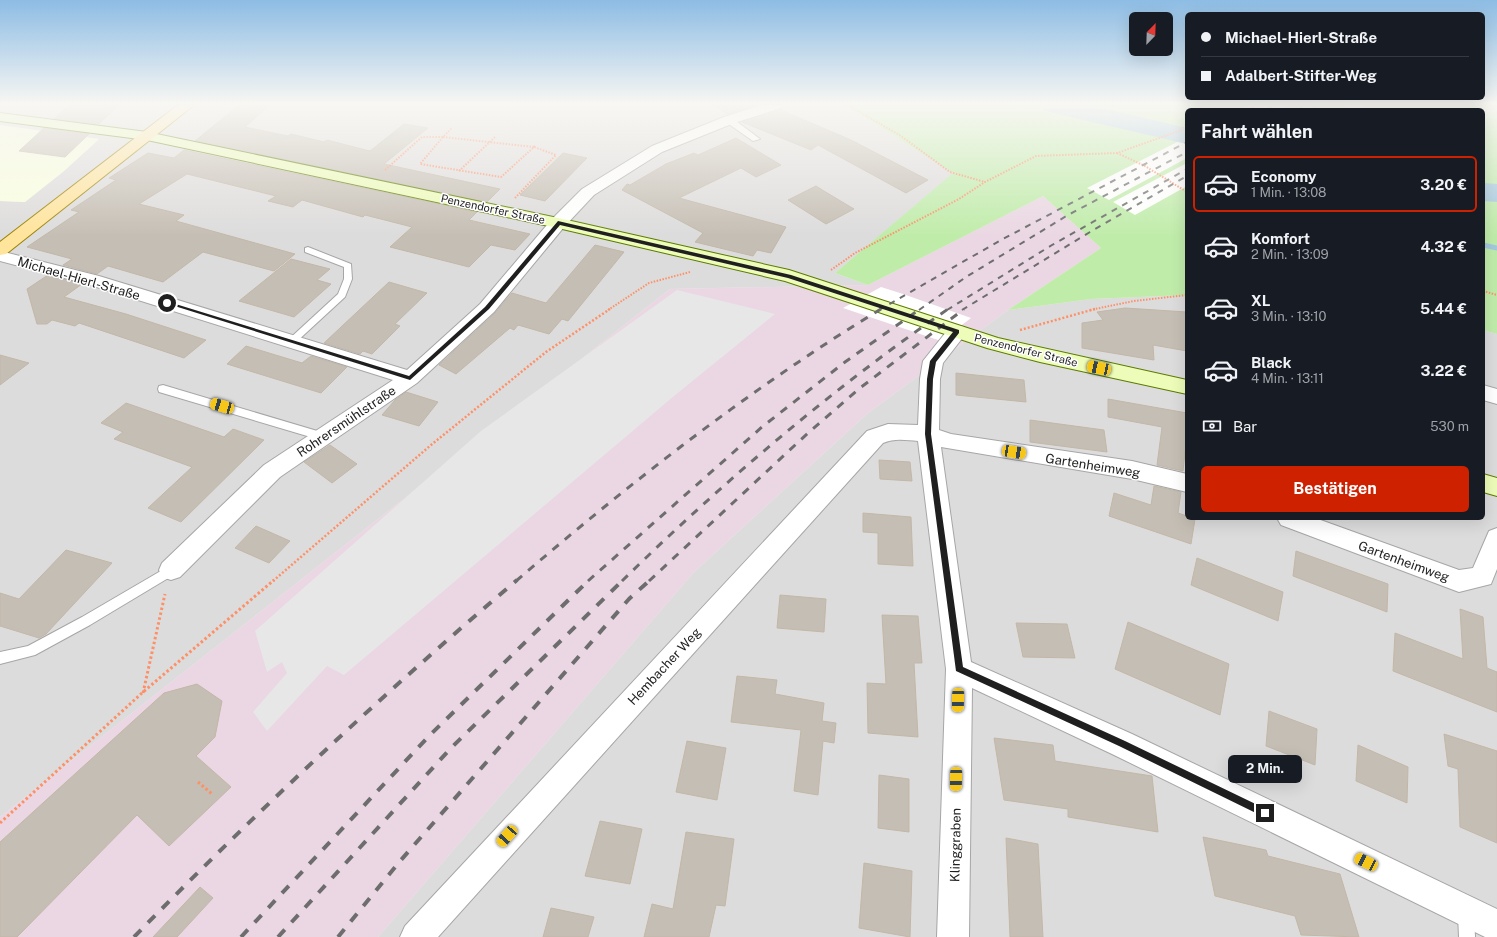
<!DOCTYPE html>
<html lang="de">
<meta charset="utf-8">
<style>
:root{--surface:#171b24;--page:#242831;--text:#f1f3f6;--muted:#9ea1a6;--line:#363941;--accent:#ce2100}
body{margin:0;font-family:"Public Sans",sans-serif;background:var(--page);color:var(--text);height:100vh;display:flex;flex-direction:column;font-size:15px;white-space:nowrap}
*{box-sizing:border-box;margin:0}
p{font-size:13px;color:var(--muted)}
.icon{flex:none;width:22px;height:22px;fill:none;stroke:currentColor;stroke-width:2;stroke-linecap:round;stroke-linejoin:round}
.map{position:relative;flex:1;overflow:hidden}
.details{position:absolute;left:1185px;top:108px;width:300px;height:412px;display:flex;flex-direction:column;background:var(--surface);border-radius:6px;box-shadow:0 4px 16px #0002}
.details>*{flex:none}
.hud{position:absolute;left:1185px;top:12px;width:300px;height:88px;border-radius:6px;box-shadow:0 4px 16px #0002;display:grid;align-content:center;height:88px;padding:0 16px;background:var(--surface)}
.needle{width:26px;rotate:23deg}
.buttons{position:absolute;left:1129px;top:12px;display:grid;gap:8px}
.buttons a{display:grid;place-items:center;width:44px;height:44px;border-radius:6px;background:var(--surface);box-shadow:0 4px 16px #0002;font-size:20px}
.end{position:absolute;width:18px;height:18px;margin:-9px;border:5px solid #1f1f1f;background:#fff;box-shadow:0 0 0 2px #fff}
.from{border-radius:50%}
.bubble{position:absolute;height:28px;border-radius:6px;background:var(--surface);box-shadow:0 4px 16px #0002;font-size:13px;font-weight:700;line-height:28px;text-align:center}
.car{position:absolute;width:12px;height:24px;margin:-12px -6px;border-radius:5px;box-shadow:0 0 3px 1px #0007;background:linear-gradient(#f5c518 24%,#345 0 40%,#f5c518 0 76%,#345 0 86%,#f5c518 0)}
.hud b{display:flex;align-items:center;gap:14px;height:38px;font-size:15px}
.hud b+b{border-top:1px solid var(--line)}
.hud i{width:10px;height:10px;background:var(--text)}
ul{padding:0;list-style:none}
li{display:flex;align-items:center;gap:12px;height:56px;margin:0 8px 6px;padding:0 8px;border:2px solid transparent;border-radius:6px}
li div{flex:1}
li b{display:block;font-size:15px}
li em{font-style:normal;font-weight:700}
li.active{border-color:var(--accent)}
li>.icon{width:36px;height:36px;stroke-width:1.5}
h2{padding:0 16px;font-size:18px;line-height:48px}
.pay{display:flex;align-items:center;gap:10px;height:44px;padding:0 16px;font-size:15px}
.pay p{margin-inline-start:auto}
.button{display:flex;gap:8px;margin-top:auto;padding:8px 16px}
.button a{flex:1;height:46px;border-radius:6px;background:var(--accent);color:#fff;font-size:16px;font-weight:700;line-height:46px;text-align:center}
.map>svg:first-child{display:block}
.residential{fill:#dddcdc}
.industrial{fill:#ead7e3}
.education{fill:#faffdf}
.grass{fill:#c0ecaa}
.parking{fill:#e7e7e7}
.pier{fill:#fff}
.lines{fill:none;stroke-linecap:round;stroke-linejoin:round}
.stream{stroke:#a4c8df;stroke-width:5}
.river{fill:#a4c8df;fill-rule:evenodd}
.building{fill:#c5beb4;stroke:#c3b7a7}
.service-casing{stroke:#a6a6a6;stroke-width:2}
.minor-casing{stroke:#a6a6a6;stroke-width:2}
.secondary-casing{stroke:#5b7b01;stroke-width:2}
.primary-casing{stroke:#9a8000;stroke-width:2}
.path-far2{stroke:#fe9068;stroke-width:2;stroke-dasharray:1.5 1.5;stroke-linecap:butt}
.path-far1{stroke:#fe9068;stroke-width:2.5;stroke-dasharray:2 2;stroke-linecap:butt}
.path{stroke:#fe9068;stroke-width:3;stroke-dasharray:2.5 2.5;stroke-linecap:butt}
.service{fill:#fff;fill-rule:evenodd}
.minor{fill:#fff;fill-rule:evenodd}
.secondary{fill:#edfcb8;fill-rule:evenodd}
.primary{fill:#ffe49c;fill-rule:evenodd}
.rail-far2{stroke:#6d6d6d;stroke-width:2;stroke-dasharray:6 6;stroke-linecap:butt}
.rail-far1{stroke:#6d6d6d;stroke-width:3;stroke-dasharray:8 8;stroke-linecap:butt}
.rail{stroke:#6d6d6d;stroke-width:4;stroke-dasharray:10 10;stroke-linecap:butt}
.route{fill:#1f1f1f}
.labels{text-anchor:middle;stroke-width:3;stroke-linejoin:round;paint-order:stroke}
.far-street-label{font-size:11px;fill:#1f1f1f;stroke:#fff}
.street-label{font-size:13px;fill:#1f1f1f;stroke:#fff}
</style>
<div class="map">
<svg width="1497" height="937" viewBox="0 0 1497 937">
<rect width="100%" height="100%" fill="#f0eee5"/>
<g class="residential">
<polygon points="0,105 845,105 954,173 835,273 868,285 670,289 0,817 0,201 25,202 64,171 99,139 0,125"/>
<polygon points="1187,295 1187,518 1483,518 1483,330 1497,334 1497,937 378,937 694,572 868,413 1008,310 1091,299"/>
</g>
<polygon class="industrial" points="1043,196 1101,248 1008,310 868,413 694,572 378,937 0,937 0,817 670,289 868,285"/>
<polygon class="education" points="0,125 99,139 64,171 25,202 0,201"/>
<g class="grass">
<polygon points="845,105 1341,105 1354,110 1187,110 1187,295 1091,299 1008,310 1101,248 1043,196 868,285 835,273 953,173"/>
<polygon points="1367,105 1497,105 1497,334 1483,330 1483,110 1359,110"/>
</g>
<polygon class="parking" points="677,290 775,314 674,396 344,675 327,666 267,731 253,712 287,673 282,662 267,672 255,631 481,431"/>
<g class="pier">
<polygon points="1249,105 1287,105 1278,110 1239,110"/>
<polygon points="1187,137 1187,158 1109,200 1087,188"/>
<polygon points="1187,163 1187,186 1135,215 1113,202"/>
<polygon points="881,287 903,294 971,318 941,341 843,308"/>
</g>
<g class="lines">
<polyline class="stream" points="1483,245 1497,248"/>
<g class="river">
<polygon points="1041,105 1089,105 1187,128 1187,144 1045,111"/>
<polygon points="1483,183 1497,184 1497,202 1483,201"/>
</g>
</g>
<g class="building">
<polygon points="69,105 119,105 99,124 54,119"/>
<polygon points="239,105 270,105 245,127 288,136 291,134 324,142 327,140 370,151 404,124 428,128 384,164 500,189 487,202 195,141"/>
<polygon points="712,105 757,105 728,114"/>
<polygon points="781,110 851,140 928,180 906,193 818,145 811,150 742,122"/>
<polygon points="44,128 89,134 65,157 19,151"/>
<polygon points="736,138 781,165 756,177 741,168 679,198 786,227 771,253 757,250 753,256 695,242 703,233 622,190 627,184 630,185 666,164 694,153 698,155"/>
<polygon points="184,150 477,212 469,220 530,234 515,250 491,245 469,267 390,247 412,227 365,215 363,217 302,200 293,207 268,201 276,196 187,174 139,204 184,215 176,221 295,254 274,271 203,252 163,282 108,266 97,274 63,265 72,259 27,247 79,212 71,210 116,180 109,178 148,153 174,158"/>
<polygon points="563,153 587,158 545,201 520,195"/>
<polygon points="816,186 824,191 854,209 826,224 788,200"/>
<polygon points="595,245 624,252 568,321 562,319 549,334 518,325 514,330 510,328 456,374 439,365 495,313 512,293 546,303"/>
<polygon points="291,259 330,269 317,280 331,284 294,317 239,301"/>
<polygon points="48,275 82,284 64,297 126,314 206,340 184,358 79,323 75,326 52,320 47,324 37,324 27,289"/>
<polygon points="389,282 427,293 395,324 400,326 372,354 363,351 360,354 324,343"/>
<polygon points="1125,308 1187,312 1187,351 1153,345 1154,360 1082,348 1082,323 1103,320 1097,312"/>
<polygon points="246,346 302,363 311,356 347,367 321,393 227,364"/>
<polygon points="0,355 29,363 0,385"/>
<polygon points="956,373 1024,380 1026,402 956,395"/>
<polygon points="406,392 438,402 419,426 382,415 395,400"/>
<polygon points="1108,399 1187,413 1187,435 1183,471 1157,465 1162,427 1108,417"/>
<polygon points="126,403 224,437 233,429 264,440 181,522 148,508 192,467 114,439 123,432 101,423"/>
<polygon points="1030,420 1104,430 1107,452 1030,442"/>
<polygon points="330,445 357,464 332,483 304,462"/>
<polygon points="879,460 910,462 912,481 880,479"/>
<polygon points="1154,486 1181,492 1178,513 1187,516 1187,518 1195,519 1191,544 1109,516 1114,493 1151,505"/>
<polygon points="863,513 911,517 913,566 878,564 878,533 863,532"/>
<polygon points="256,526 290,541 269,563 235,548"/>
<polygon points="66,550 112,563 46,634 39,638 0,626 0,593 19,599"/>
<polygon points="1296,551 1388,584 1387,612 1293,576"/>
<polygon points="1197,558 1283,592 1278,621 1191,585"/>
<polygon points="780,595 826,599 824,632 777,628"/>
<polygon points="1460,609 1483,617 1487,668 1497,672 1497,712 1393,671 1395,633 1463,659"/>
<polygon points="882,615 918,616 922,663 914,663 918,737 868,733 867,683 886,684"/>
<polygon points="1128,622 1229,664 1220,715 1115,669"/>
<polygon points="1016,623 1067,624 1075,658 1023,657"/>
<polygon points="737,676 777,680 775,694 824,703 822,721 836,723 834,743 823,741 818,795 794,791 801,730 731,722"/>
<polygon points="197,684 222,701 215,737 196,756 231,787 169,846 137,815 17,937 0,937 0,842 164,693"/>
<polygon points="1269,711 1317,729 1315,765 1266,746"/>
<polygon points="1444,734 1497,751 1497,843 1460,827 1458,769 1448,766"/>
<polygon points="994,738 1053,745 1055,761 1152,776 1158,832 1068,817 1068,809 1004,800"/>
<polygon points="687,741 726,748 717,800 676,792"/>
<polygon points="1358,745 1408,767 1407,803 1356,781"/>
<polygon points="879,775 909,779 909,832 878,828"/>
<polygon points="600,821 642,829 630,884 585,876"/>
<polygon points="686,832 734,839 725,906 716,905 709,937 644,937 652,904 673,909"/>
<polygon points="1203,837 1266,850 1268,856 1340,874 1359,937 1301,935 1295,916 1215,896"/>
<polygon points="1006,838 1038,844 1043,937 1010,937"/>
<polygon points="864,863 912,871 910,937 859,928"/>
<polygon points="200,887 213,898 177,937 153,937"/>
<polygon points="551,908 594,917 588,937 543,937"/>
</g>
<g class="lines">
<defs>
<g id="service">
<polygon points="726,118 732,118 760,139 753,141 726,122"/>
<polygon points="308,247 351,264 352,279 345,297 294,344 291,345 286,342 288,340 338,294 344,279 344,267 305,252 305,248"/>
<polygon points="163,385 324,433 329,437 324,441 159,392 158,389 159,386"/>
<polygon points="171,565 175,566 177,570 175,574 90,625 35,655 0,664 0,652 28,646 82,617"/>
<polygon points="1466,906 1472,908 1474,914 1475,937 1459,937 1458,914 1460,908"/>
</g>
<g id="minor">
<polygon points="762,105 783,105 781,108 734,123 662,152 594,195 564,227 494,312 417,383 280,477 180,577 171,580 162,577 159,570 162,563 264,465 393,380 87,284 0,261 0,251 99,276 407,370 480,304 552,219 582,189 652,146 724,117"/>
<path d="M957,326L964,327L967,332L943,363L940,379L939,430L951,434L1132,461L1187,474V492L1132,479L941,447L971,662L1132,734L1497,909V937H1485L1112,754L972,688L969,937H937L946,669L918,441C906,440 894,438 883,443L438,937H400L405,926L867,431L888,424L918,425L920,379L923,361L950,327Z"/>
<polygon points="1483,385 1497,389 1497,404 1483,400"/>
<polygon points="1277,518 1315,518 1459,570 1473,568 1489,531 1497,528 1497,569 1491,584 1459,592 1281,525"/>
</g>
<g id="secondary">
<polygon points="0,113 147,132 558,218 789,270 998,338 1187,380 1187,394 1040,362 987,348 785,281 558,228 147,140 0,121"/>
<polygon points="1483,474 1497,478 1497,496 1483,492"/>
</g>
<polygon id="primary" points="178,105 194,105 6,254 0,255 0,242"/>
</defs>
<use href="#service" class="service-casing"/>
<use href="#minor" class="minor-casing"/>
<use href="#secondary" class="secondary-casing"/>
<use href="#primary" class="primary-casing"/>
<g class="path-far2">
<polyline points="844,105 851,107 901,136 950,172 985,182"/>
<polyline points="1209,105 1223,110"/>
<polyline points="1198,110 1202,105"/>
<polyline points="1483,110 1497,108"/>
<polygon points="443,137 534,147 501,177 420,164"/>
<polyline points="534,147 535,145"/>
<polyline points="1117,153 1145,166 1187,192"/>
<polyline points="385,170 422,137 443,137 452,128"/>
<polyline points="459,171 495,137"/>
<polyline points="515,198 556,155 534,147"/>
<polyline points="831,270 855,253 959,199 985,182 1036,156 1117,153 1182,130 1187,123"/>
<polyline points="1483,291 1497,295"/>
<polyline points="608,310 649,283 690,272"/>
<polyline points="1090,310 1134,301 1187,295"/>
</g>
<g class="path-far1">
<polyline points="1020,330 1095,309"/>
<polyline points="273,581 431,445 546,352 610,309"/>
</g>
<g class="path">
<polyline points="143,693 165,594"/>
<polyline points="198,782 212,794"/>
<polyline points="0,823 142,693 274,580"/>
</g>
<use href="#service" class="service"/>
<use href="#minor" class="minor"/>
<use href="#secondary" class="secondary"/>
<use href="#primary" class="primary"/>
<g class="rail-far2">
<polyline points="1249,110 1259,105"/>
<polyline points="1266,110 1275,105"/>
<polyline points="1297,110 1306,105"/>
<polyline points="1311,110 1321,105"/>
<polyline points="879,310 1001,240 1187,142"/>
<polyline points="919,310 966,277 1068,215 1187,152"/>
<polyline points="947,310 1052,245 1187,169"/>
<polyline points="962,310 1090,232 1187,176"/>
</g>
<g class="rail-far1">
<path d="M516,581C631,482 751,388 881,309"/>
<polyline points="588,581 762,427 845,362 920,309"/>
<path d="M622,581C723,482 832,389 948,309"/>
<polyline points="649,581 808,433 860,388 964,309"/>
</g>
<g class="rail">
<path d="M134,937C256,812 384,693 517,580"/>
<polyline points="241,937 429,736 589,580"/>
<polyline points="278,937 451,748 623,580"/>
<polyline points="338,937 401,860 629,599 650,580"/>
</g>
</g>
<linearGradient id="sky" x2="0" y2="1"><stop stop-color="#8dbce4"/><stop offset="0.44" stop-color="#f8f7f3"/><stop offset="1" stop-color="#f8f7f3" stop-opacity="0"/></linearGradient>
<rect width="1497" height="236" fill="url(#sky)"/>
<polygon class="route" points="558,221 791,275 959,330 959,333 936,362 933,379 931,434 963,667 1125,741 1268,810 1268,816 1262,816 1119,746 956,671 925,434 927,379 930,361 953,332 788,278 560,225 489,309 410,380 165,303 169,302 409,376 485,307"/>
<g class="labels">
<g class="far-street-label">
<text transform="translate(493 209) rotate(12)" y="4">Penzendorfer Straße</text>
<text transform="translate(1026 350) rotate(14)" y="4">Penzendorfer Straße</text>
</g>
<g class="street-label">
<text transform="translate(79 278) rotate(16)" y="5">Michael-Hierl-Straße</text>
<text transform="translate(346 421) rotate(-34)" y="5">Rohrersmühlstraße</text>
<text transform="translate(1093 465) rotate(9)" y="5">Gartenheimweg</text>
<text transform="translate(1404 561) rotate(20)" y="5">Gartenheimweg</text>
<text transform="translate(664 666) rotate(-47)" y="5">Hembacher Weg</text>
<text transform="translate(955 845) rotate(-89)" y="5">Klinggraben</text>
</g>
</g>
</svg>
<div class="buttons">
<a><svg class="needle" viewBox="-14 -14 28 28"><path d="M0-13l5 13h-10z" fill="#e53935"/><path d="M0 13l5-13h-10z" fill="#9ea1a6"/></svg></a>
</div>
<i class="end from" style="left:167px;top:303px"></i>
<i class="end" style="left:1265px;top:813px"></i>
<div class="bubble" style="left:1228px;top:755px;width:74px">2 Min.</div>
<i class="car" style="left:1099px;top:368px;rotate:282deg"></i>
<i class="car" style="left:222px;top:406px;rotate:286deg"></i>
<i class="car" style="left:1014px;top:452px;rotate:99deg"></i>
<i class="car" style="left:958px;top:700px;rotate:181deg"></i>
<i class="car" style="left:956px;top:779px;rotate:181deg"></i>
<i class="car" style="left:507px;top:836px;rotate:222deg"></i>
<i class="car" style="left:1366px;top:862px;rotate:296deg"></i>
<div class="hud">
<b><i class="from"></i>Michael-Hierl-Straße</b>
<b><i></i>Adalbert-Stifter-Weg</b>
</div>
<section class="details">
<h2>Fahrt wählen</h2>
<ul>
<li class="active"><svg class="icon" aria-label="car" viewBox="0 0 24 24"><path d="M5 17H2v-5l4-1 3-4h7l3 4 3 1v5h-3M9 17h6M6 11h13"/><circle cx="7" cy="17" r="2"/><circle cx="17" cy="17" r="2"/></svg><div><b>Economy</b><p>1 Min. · 13:08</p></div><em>3.20 €</em></li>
<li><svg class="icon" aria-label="car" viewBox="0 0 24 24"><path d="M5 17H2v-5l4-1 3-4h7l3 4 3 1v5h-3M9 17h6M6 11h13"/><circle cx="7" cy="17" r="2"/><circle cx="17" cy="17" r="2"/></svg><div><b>Komfort</b><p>2 Min. · 13:09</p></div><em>4.32 €</em></li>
<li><svg class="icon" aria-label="car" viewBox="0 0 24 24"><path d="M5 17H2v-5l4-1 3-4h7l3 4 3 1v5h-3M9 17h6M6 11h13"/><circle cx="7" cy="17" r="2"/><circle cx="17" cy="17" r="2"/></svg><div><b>XL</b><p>3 Min. · 13:10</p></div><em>5.44 €</em></li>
<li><svg class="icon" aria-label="car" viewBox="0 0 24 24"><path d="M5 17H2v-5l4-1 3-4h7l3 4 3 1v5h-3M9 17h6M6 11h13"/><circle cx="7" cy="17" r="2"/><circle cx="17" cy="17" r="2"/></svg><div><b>Black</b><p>4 Min. · 13:11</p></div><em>3.22 €</em></li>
</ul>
<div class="pay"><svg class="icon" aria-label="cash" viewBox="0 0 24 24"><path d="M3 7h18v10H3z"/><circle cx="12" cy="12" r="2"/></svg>Bar<p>530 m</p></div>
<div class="button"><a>Bestätigen</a></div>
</section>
</div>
